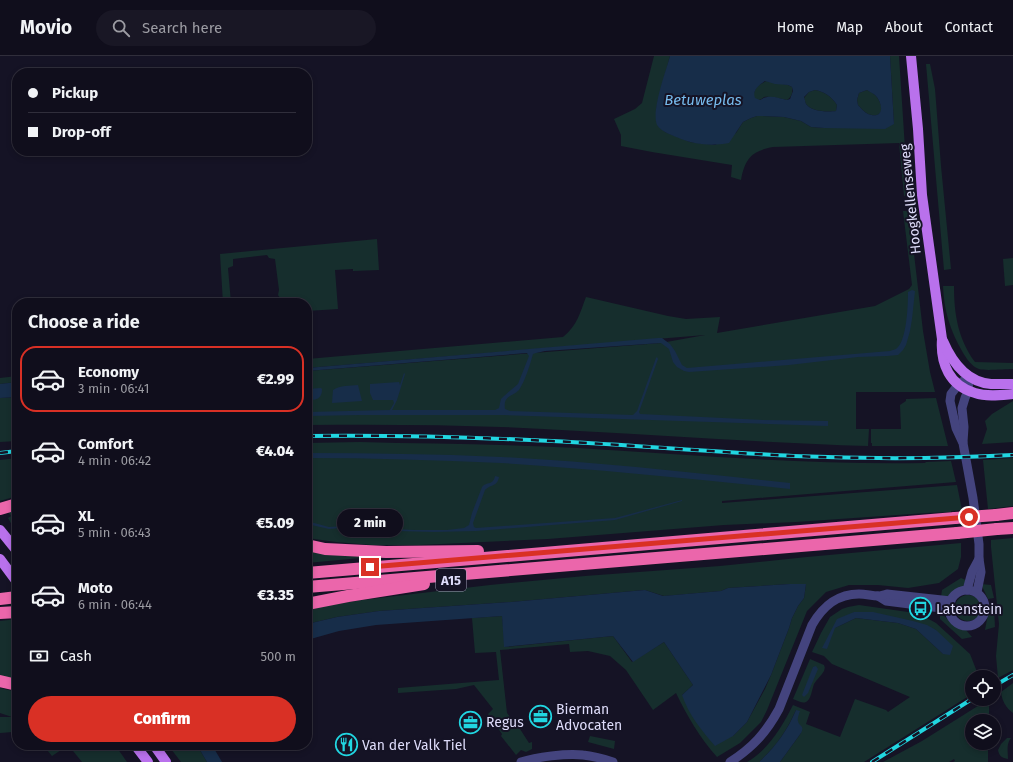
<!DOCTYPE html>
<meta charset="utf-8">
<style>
:root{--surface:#100e1c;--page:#191725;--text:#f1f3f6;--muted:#9c9ca3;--line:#302e3b;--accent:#d93025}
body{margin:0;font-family:"Fira Sans",sans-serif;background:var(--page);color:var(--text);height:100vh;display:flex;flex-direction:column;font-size:15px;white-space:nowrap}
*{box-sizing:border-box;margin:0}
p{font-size:13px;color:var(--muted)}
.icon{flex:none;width:22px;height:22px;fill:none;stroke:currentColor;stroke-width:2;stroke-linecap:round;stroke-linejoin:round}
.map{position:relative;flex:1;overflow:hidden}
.side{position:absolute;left:12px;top:242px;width:300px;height:452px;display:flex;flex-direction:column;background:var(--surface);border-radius:16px;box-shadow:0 2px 6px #0003,0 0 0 1px var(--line)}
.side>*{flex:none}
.top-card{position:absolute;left:12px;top:12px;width:300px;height:88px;border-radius:16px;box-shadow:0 2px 6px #0003,0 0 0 1px var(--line);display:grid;align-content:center;height:88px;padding:0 16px;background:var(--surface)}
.buttons{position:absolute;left:965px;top:614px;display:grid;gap:8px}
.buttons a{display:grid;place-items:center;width:36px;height:36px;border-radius:50%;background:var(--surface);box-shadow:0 2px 6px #0003,0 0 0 1px var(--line);font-size:20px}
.end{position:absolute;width:18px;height:18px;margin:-9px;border:5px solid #d93025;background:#fff;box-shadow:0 0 0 2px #fff}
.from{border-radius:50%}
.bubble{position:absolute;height:28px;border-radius:14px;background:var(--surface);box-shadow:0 2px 6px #0003,0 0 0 1px var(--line);font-size:13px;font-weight:800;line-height:28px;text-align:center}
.top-card b{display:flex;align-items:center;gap:14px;height:38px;font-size:15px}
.top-card b+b{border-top:1px solid var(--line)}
.top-card i{width:10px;height:10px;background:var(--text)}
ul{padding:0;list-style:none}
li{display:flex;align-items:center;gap:12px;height:66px;margin:0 8px 6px;padding:0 8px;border:2px solid transparent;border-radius:16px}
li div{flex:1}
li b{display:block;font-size:15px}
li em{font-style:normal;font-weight:800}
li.selected{border-color:var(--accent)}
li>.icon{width:36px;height:36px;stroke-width:1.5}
h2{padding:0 16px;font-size:18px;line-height:48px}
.pay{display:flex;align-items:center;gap:10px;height:44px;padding:0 16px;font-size:15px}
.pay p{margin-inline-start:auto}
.cta{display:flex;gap:8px;margin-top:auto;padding:8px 16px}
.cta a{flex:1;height:46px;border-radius:24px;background:var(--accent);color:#fff;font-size:16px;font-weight:800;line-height:46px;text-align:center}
header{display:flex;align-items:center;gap:24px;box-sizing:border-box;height:56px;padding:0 20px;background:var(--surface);border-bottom:1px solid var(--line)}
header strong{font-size:19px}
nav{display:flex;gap:22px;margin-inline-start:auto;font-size:14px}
.search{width:280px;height:36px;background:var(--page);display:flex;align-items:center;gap:10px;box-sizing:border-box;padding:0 14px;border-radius:22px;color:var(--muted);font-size:15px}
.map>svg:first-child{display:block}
.green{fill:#162e2d;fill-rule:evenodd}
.water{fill:#172d49;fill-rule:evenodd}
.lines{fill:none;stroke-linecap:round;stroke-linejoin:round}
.minor{stroke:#44447e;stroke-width:9}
.major{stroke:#b971ec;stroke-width:10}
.highway{stroke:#eb66ab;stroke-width:12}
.rail-casing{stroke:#21d6e1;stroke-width:4}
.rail{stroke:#151325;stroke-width:2.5;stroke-dasharray:8;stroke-linecap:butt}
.highway-bridge{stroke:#eb66ab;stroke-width:12}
.route{stroke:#d93025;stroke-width:5}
.labels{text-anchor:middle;stroke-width:4;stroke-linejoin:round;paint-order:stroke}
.shield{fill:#151325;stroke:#a2a0ba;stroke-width:1}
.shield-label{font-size:13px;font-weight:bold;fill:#dedcfa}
.street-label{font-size:14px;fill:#dedcfa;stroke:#151325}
.poi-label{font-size:14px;fill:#dedcfa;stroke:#151325;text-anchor:start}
.water-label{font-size:15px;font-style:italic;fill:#77bbed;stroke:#151325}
</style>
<header>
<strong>Movio</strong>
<div class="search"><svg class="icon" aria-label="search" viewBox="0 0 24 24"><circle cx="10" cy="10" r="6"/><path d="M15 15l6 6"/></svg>Search here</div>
<nav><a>Home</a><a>Map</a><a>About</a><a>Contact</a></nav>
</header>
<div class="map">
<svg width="1013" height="706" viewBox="0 0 1013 706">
<rect width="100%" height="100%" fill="#151325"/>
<g class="green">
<path d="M654,0H670L658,44L656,54L658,70L665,76L690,86L715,89L736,77L743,66L751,62L757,60H762L784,61L801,65L811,71L824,72L894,68L890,0H899L908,139L904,140L899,87L773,91C751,95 745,103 741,124L731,121L732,109L652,96L621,90V79L614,63L635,53L642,47Z"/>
<polygon points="926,8 930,8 935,33 941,110 951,213 944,214"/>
<path d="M766,25L788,29L792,31C793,36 792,41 787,44C780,43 772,40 764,41C763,42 760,44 758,44C751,44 754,34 757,31C760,28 763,27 766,25Z"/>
<path d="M815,34C825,36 831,40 837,49L836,55C828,56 812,56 806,48C805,46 805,44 804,42L809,36Z"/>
<path d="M867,34C869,35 873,37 875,39C884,48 885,64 868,58C864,56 861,52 858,49L857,44L859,37Z"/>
<path d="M903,155H909L923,275L930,316L935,336H856V373H869L868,390C772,387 675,380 579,375C488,369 398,368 307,369V315L661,287L705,279L307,312V303L563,281C577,270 580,257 586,241L668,260L686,263L720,261L717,277L875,250L909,233L912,229Z"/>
<polygon points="377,183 379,214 353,215 353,213 335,214 338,253 307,255 307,247 283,247 282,245 278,239 279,234 275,203 269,202 267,199 233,203 233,210 228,212 231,247 223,247 220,198"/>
<polygon points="1013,202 1013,229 1005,230 1003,203"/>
<path d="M943,230H954C954,258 958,283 975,306L1013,307V313C1005,313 985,315 979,313C971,310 966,302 962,295C950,274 944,255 943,230Z"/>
<polygon points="17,320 17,326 0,328 0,322"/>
<polygon points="17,341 17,385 0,386 0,342"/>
<polygon points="936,342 948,390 872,390 872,387 871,387 871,373 901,373 900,349 906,345 906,343"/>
<polygon points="1013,345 1013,386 982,388 987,373 985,365 992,358"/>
<path d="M360,386C433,388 506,388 578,392C694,399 809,409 925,407L926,406L951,405L956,426L722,445V447L957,429L962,454L951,455V456L926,457L796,466L724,469L548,483L419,489H372L336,486L307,482V387Z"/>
<polygon points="17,402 17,440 0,445 0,404"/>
<polygon points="1013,402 1013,450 988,453 983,404"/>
<polygon points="17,453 17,478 8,462 11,460 8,456"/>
<polygon points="1013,482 1013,614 998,622 996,600 999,568 991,491 991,484"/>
<path d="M961,487V501L958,513L939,527L908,532L878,529H849L826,536L807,555L767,654L761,666L740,687L717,701C700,682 687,660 676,637L653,654L626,614L610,600L588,595L570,596L569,588L500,594L507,657L520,673L529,687L532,686V693L526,696L521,694L516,699L501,680L502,678L488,658L493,653L474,629L456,633L398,637V632L499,624L496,596L475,597L472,562L502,560L505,591L613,580L632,606L664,586L693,629L682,639L733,680L747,666L765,633L771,619L789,572L792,562L798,550L804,542L806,528H790L728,532L721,535L664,540L645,534L511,546L379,555L337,561L307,568V553L362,544L490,529L585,520L720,510L807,501Z"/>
<polygon points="307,492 393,499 307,507"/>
<polygon points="961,522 968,525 961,532 948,540 941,541 942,534"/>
<polygon points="981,528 991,529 994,542 988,543"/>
<circle cx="968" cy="552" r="13"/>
<path d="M859,549L915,557L925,561L936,567L970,598L979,621H972V638L864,706H780L801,677L797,664L796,654C786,676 777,689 760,705V706H747C768,694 782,671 793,649L810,656L806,668L840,681L855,643L886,654L888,656L910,641L832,608L824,600L812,596L821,577L830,561L842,553L848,551ZM854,556L936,574L943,598L916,573L898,567L856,562L835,572Z"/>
<polygon points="994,552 995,571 985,574 989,553"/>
<polygon points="940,556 955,570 966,574 972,581 962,583 940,563"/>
<polygon points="17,563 17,626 0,622 0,565"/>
<path d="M810,603L824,609C825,612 825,611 824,615C821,620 817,623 814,628C812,633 811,644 806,646C801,648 797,644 793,643Z"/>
<path d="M1013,627V657C1006,652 1002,645 1001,636Z"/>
<polygon points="0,632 17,636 17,681 13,676 0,677 0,661 12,661 0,657"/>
<polygon points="989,643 989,665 972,665 972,687 988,687 988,706 953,706 955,705 954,703 949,706 883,706 922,685"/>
<polygon points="590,680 615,685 614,693 588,686"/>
<path d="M1007,682H1011C1006,688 1008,695 1008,703C1002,702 999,700 998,694L1001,688Z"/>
<polygon points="43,689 115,689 127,706 82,706 69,690 67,690 52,700"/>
<polygon points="168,689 197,689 207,706 181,706"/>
</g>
<g class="water">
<path d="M670,0H890L894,68L885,73L824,72L811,71L801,65L784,61L762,60H757L751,62L743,66L729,87C713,90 696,89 681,83C674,80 661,76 657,69C651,55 666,15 670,0ZM765,25L775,28L788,29L792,31L793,35L790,43L787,44C778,42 769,38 760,44L755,42C752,34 759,29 765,25ZM815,34C825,36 831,40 837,49L836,55C828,56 812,56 806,48C805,46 805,43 804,41L809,36ZM867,34C869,36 873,37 875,39C884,48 884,64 868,58C864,56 861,52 858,49L857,44L859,37Z"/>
<path d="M912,234L915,235L912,263L910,275L906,289L903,294L898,299L887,300L858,301L789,309L689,316L684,315L677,311L673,306L669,293L661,287L545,295L536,297L533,298C530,309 525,325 519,334C512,341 503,339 505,353L510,355L633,359L637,355L656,302L657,301L658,303L639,356L640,358L764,364L828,365V370L503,359H360L307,360V356L390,354L394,347L393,344H373L370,337V328L399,326L400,329L404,317L405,318L397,344L392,354H495L499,352L501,343L504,340L518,328L529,300L527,297L307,315V312L658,282H662L670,288L675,295L682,309L687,312L890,295C892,294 894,294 896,293C907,286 908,248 908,236Z"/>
<polygon points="17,326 17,341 0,342 0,328"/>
<path d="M358,329L362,345L332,347L333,334C340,329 350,330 358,329Z"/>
<path d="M321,332L322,333C322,344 315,344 307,344V333Z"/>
<path d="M307,397C372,397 436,398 501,401C598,406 694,417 790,427V433C693,423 597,413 501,407C436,404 372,402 307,402Z"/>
<path d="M495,420L499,421C497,431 491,428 485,434L473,467L474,471L476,472L615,462L634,457L682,444V445L615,464L476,475L434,476L396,475L353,471L329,473L307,468V465L329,471L357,469L391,473L415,474H447L464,472L469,469L472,457L482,431C487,425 493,430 495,420Z"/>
<path d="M790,528H806L804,542L798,550L792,562L789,572L771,619L747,666L733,680L715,690C701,674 689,659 682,639L693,629L664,586L633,606L613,580L504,591L502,560L376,569L339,575L307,584V568L337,561L379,555L511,546L645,534L663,540L721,535L728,532Z"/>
<polygon points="854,556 873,556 913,565 927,569 936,574 953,590 950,599 943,598 916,573 898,567 856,562 835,572 827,593 822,592 837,563"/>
<polygon points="816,610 818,613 808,637 804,641 802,639 813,611"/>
<path d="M796,654L800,655C799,658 797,663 798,665C799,671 805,669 801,677L780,706H760V705C776,690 787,675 796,654Z"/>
<polygon points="197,689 212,689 222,706 207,706"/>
</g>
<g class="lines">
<g class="minor">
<polyline points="969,321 958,329 951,338 950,345 956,372 963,387 973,442 979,488 979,503 981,516 977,536"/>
<polyline points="963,386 964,371 962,352 965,342 968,335 969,321"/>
<circle cx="967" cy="552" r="18"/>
<polyline points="967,534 972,516 979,503"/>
<polyline points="878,540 886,545 949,553"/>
<path d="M521,706C536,701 567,697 583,699C594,700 604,703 613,706"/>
<path d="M730,706C752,692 766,677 779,653L812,569C823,550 837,538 859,538C866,538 872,540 878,540C881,540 884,539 887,538L951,545"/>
</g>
<g class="major">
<path d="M911,0L918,73L922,139L942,283C940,308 950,330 975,337C987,341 1001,339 1013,338"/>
<path d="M943,285C952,306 966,326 991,328C998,328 1006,328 1013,328"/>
<polyline points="0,474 17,495"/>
<polyline points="0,503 17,526"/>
<polyline points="135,689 148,706"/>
<polyline points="154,689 166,706"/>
</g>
<g class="highway">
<polyline points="0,453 17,448"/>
<polyline points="996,459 1013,457"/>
<polyline points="997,473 1013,472"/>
<polyline points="307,489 325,493 386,496 478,495"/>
<polyline points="307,517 955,462"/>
<polyline points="307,531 957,477"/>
<polyline points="0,543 17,541"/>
<polyline points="307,548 348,540 424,528"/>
<polyline points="0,557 17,556"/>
<polyline points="0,625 17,629"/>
</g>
<defs>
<g id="rail">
<path d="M307,380C389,379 470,381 552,385C632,389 713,396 793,400C866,403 940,403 1013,399"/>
<polyline points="0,397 17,395"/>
<polyline points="994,630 1013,619"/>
<polyline points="872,706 972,643"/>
</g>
</defs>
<use href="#rail" class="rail-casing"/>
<use href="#rail" class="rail"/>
<g class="highway-bridge">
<polyline points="955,462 996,459"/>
<polyline points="957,477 997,473"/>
</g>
</g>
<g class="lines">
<polyline class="route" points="370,511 969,461"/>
</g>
<defs>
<symbol id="bus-ring" viewBox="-11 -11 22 22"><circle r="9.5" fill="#151325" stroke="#21d6e1" stroke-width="1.5"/><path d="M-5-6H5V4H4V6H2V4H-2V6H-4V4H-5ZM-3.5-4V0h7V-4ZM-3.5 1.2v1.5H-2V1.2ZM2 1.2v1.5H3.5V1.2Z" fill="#21d6e1"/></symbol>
<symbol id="office-ring" viewBox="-11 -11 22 22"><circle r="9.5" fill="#151325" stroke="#21d6e1" stroke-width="1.5"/><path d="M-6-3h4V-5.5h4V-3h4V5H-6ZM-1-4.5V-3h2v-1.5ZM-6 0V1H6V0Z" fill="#21d6e1"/></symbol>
<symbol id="restaurant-ring" viewBox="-11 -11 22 22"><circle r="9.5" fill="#151325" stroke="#21d6e1" stroke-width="1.5"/><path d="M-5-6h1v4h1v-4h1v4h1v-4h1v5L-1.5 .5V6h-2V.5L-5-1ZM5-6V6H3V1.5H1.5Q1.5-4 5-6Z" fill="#21d6e1"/></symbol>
</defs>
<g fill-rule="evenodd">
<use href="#bus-ring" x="908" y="540" width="25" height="25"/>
<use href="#office-ring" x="528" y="648" width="25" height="25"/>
<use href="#office-ring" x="458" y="654" width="25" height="25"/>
<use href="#restaurant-ring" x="334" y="676" width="25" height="25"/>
</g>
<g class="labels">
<rect class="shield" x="436" y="513" width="30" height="22" rx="3"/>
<g class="shield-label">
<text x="451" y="529">A15</text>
</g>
<g class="street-label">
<text transform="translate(910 143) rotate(-96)" y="5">Hoogkellenseweg</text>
</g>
<g class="poi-label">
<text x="936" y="558">Latenstein</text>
<text x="556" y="658">Bierman<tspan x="556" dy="16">Advocaten</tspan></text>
<text x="486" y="671">Regus</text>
<text x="362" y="694">Van der Valk Tiel</text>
</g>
<g class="water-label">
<text x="703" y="49">Betuweplas</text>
</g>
</g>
</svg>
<div class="buttons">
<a><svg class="icon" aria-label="locate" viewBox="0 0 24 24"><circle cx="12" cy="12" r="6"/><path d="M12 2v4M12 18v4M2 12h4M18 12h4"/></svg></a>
<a><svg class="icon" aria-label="layers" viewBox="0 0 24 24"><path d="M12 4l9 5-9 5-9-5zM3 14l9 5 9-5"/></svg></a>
</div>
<i class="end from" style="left:969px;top:461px"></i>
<i class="end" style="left:370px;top:511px"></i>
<div class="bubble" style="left:337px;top:453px;width:66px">2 min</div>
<div class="top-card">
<b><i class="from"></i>Pickup</b>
<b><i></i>Drop-off</b>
</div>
<section class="side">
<h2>Choose a ride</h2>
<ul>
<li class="selected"><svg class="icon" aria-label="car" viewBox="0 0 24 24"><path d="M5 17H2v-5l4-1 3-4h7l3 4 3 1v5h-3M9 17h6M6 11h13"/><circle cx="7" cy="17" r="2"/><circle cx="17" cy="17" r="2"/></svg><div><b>Economy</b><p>3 min · 06:41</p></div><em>€2.99</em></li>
<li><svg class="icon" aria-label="car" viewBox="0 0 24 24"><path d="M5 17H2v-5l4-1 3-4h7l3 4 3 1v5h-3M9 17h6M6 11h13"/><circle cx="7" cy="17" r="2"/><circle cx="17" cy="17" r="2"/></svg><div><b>Comfort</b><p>4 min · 06:42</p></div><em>€4.04</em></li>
<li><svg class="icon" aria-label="car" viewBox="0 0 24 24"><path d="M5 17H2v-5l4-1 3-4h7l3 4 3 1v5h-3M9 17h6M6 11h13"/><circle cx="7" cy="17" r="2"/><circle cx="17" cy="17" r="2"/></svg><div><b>XL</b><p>5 min · 06:43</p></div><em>€5.09</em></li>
<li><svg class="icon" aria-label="car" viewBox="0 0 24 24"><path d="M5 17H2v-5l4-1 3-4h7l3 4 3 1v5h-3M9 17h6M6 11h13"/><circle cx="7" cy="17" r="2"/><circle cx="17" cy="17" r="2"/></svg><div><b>Moto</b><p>6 min · 06:44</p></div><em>€3.35</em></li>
</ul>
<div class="pay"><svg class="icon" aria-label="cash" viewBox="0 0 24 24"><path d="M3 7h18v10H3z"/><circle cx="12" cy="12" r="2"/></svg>Cash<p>500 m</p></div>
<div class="cta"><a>Confirm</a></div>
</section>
</div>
